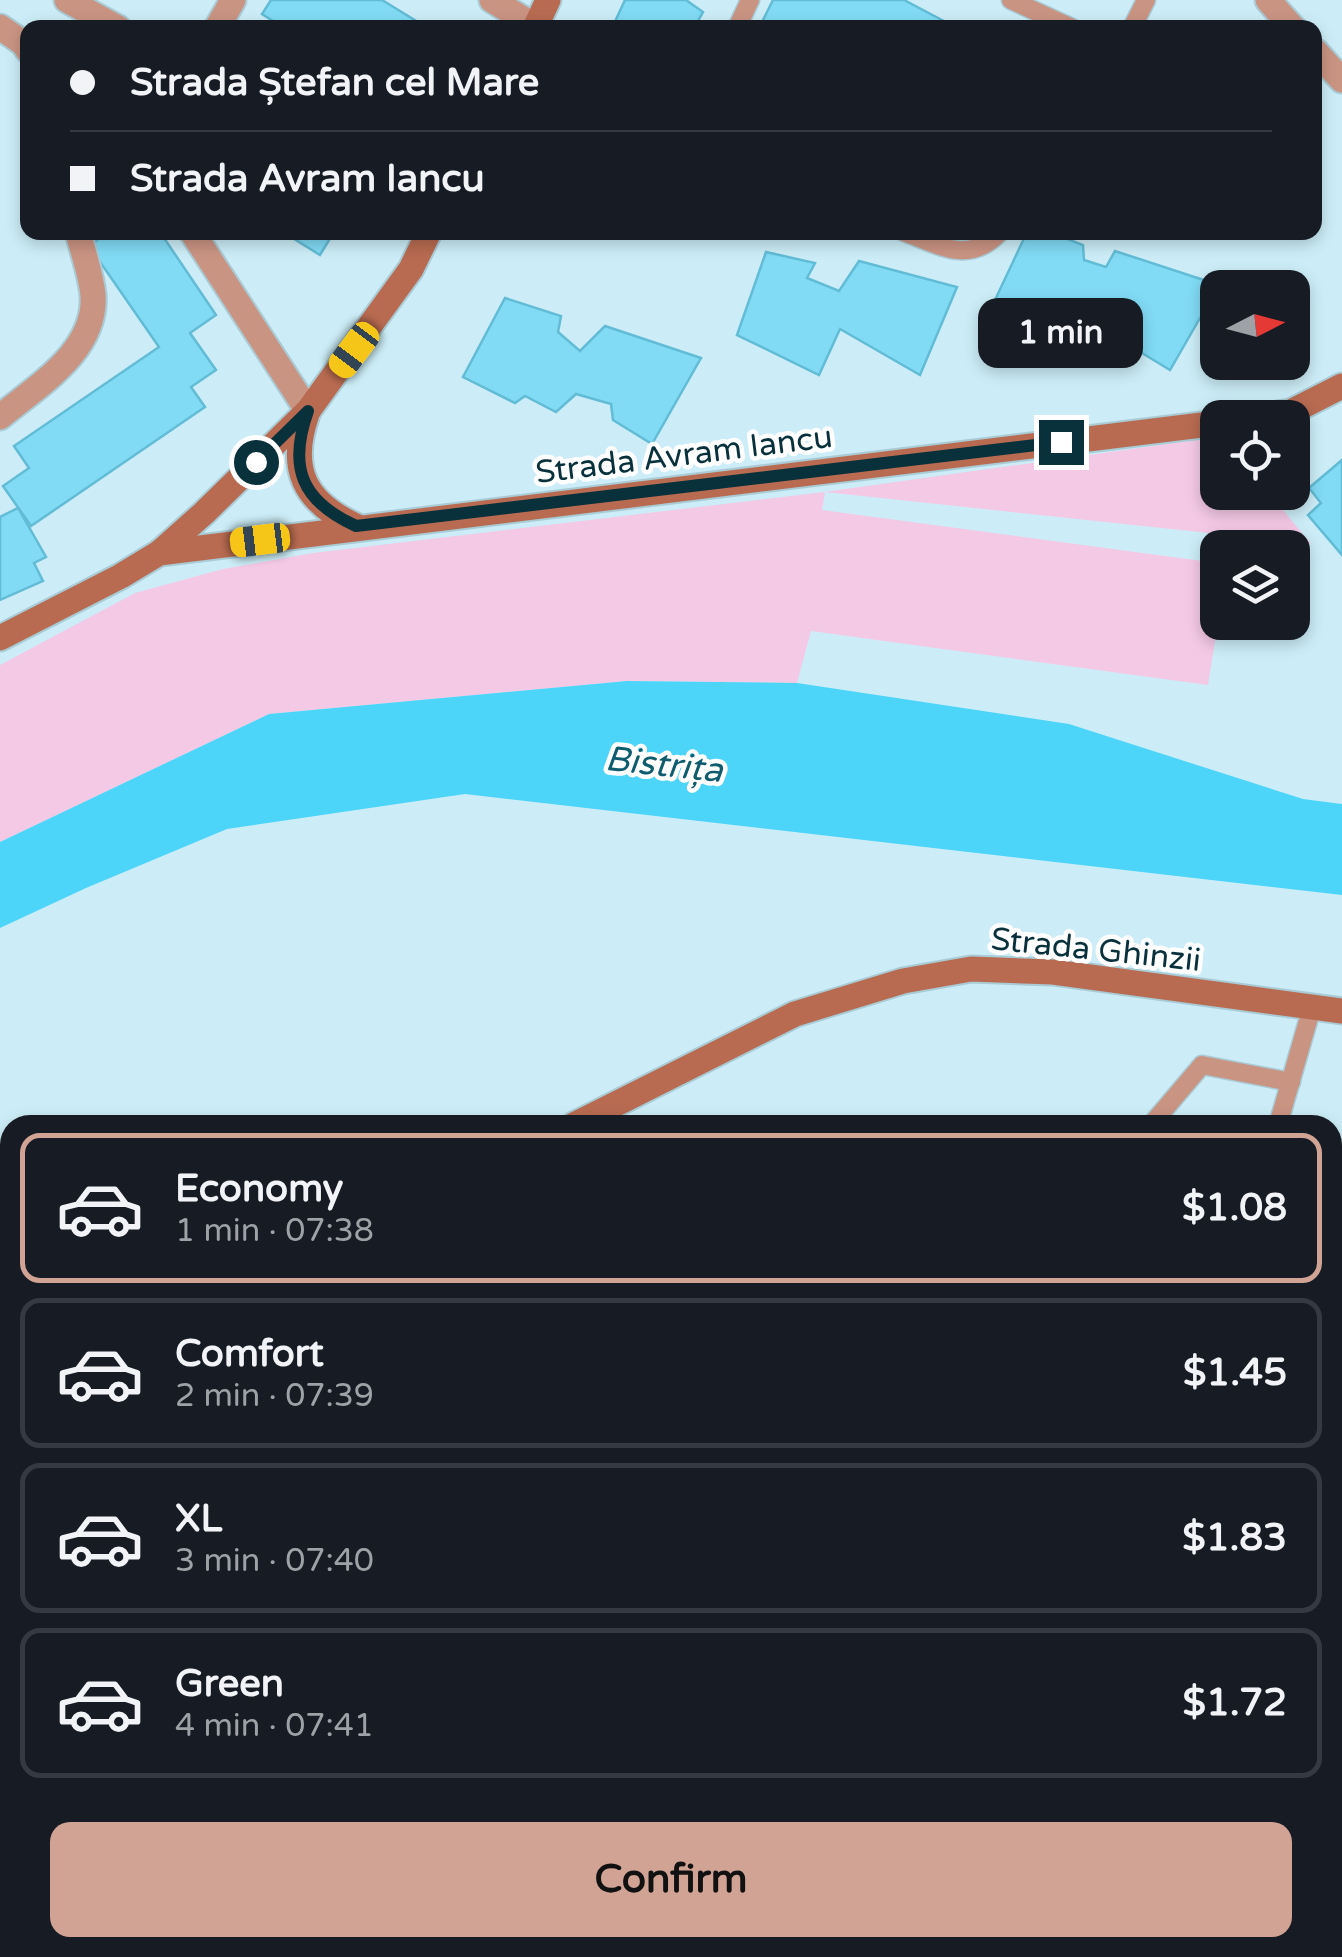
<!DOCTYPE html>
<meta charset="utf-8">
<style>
:root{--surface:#171b24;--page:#242831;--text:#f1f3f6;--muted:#9ea1a6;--line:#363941;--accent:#d1a394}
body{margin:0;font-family:"Varela Round",sans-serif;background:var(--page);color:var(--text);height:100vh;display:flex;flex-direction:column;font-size:38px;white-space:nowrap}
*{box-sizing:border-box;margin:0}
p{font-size:32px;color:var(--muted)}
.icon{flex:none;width:55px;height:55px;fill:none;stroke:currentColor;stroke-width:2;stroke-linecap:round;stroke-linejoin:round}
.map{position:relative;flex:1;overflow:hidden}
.details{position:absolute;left:0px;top:1115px;width:1342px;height:842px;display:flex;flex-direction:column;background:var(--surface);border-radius:30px 30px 0 0;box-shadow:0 5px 15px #0003}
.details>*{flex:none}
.hud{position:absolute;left:20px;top:20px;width:1302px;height:220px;border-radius:20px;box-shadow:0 5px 15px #0003;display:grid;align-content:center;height:220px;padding:0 50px;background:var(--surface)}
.needle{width:65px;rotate:84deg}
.buttons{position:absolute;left:1200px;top:270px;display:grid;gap:20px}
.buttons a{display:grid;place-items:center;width:110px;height:110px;border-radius:20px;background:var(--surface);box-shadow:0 5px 15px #0003;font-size:50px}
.end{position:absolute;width:45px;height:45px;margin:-22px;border:12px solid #09313c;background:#fff;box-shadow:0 0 0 5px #fff}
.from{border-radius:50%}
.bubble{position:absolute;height:70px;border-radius:20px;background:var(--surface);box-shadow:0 5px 15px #0003;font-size:32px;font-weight:700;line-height:70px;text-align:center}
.car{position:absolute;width:30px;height:60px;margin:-30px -15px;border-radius:12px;box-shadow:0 0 8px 2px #0007;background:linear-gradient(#f5c518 24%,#345 0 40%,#f5c518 0 76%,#345 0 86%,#f5c518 0)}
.hud b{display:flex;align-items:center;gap:35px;height:95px;font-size:38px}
.hud b+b{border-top:2px solid var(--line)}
.hud i{width:25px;height:25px;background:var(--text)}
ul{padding:18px 0 0;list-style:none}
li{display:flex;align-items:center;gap:30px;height:150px;margin:0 20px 15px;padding:0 30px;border:5px solid var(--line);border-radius:20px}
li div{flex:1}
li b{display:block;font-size:38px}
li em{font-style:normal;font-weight:700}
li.selected{border-color:var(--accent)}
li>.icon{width:90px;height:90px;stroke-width:1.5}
.action{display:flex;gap:20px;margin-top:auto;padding:20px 50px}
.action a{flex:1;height:115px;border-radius:20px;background:var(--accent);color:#111;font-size:40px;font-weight:700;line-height:115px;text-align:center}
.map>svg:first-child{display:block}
.green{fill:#f4c9e6}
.forest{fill:#de76c1}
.water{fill:#4dd5f9}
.building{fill:#81dbf5;stroke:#62bcd5;stroke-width:2.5}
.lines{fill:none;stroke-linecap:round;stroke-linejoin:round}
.lane-casing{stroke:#a9cbd5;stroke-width:21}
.street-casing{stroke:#a9cbd5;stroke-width:29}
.secondary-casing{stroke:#a9cbd5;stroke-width:29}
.lane{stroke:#ca9483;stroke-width:18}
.street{stroke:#ca9483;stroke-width:25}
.secondary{stroke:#b86b51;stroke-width:25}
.route{stroke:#09313c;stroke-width:12}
.labels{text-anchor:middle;stroke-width:9;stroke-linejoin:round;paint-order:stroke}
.street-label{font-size:32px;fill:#09313c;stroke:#fff}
.water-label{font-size:35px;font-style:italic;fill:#0f5c6e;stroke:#fff}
</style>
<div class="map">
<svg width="1342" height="1957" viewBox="0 0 1342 1957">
<rect width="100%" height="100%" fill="#ccedf7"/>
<polygon class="green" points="1217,437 1218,492 1269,493 1311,544 825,492 822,510 1217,563 1218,623 1208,685 811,631 797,683 627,681 269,714 0,842 0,665 135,593 223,569 313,553 824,492"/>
<polygon class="forest" points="0,1510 10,1510 10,1948 1332,1948 1333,1821 1342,1826 1342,1957 0,1957"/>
<polygon class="water" points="627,681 797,683 1069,724 1303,799 1342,804 1342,895 465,794 227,829 86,888 0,928 0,842 269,714"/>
<g class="building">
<polygon points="271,0 382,0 426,27 284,28 262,14"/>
<polygon points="625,0 686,0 703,12 694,28 612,28"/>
<polygon points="773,0 904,0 957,28 759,28"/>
<polygon points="108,232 160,232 216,315 190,333 216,370 191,387 205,407 31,526 3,486 29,468 14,446 159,347 89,246"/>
<polygon points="283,232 334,232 320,255"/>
<polygon points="1027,232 1050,232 1083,245 1084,260 1106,267 1115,251 1219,285 1170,370 1129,345 1134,334 1092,319 1080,340 996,298"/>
<polygon points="766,252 815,263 807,278 839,291 859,261 957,287 920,375 840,329 819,375 737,335"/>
<polygon points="505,298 561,316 558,332 580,351 605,326 701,358 652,444 613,420 611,404 576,394 556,412 525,396 515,403 463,377"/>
<polygon points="1342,460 1342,555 1308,515 1321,503 1309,488"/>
<polygon points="18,508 46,557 34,563 43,581 0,600 0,517"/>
<polygon points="1342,1339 1342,1422 1332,1420 1332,1378"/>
</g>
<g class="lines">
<defs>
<g id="lane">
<polyline points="1011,0 1072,28"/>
<polyline points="737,28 750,0"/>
<polyline points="1132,28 1146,0"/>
<path d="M904,232C941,246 969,265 1000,232"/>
<polyline points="1151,1125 1202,1065 1291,1082"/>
<polyline points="1278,1125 1312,1007"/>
<polyline points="1332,1256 1342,1219"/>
<polyline points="1332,1438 1342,1441"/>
</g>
<g id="street">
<polyline points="67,0 118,28"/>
<polyline points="492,0 536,27"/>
<polyline points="1268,0 1293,28"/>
<polyline points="0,27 23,43 28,50"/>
<polyline points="217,28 233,0"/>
<polyline points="1315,51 1342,80"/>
<polyline points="192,232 308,411"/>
<path d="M0,417C37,386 97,351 93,295C91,274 83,253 78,232"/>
</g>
<g id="secondary">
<polyline points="535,28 548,0"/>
<path d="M307,414C288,469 304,502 356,526"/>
<polyline points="1252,418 1291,412 1342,386"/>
<polyline points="159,553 1218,423"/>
<polyline points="0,638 121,576 159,553 204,513 308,411 411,269 429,232"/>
<polyline points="574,1125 795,1014 903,981 971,969 1053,972 1342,1011"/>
<polyline points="0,1224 10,1223"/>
</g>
</defs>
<use href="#lane" class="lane-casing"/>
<use href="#street" class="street-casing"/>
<use href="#secondary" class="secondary-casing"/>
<use href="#lane" class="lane"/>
<use href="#street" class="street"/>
<use href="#secondary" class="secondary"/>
</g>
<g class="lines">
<path class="route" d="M256,462L308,411C288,467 301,501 356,526L1061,442"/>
</g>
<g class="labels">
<g class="street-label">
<text transform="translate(684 454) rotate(-7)" y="11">Strada Avram Iancu</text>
<text transform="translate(1096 949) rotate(6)" y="11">Strada Ghinzii</text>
</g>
<g class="water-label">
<text transform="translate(664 764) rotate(6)" y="12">Bistrița</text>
</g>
</g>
</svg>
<div class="buttons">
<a><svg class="needle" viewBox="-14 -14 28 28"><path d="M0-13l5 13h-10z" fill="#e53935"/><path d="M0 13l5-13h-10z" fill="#9ea1a6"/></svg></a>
<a><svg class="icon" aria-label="locate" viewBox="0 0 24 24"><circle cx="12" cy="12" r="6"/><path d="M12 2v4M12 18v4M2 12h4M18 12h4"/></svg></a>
<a><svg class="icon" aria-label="layers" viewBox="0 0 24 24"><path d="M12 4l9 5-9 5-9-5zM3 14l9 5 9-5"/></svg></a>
</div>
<i class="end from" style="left:256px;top:462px"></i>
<i class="end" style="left:1061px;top:442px"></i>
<div class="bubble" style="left:978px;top:298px;width:165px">1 min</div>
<i class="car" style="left:354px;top:350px;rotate:217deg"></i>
<i class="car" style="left:260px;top:540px;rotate:263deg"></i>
<div class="hud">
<b><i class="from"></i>Strada Ștefan cel Mare</b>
<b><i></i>Strada Avram Iancu</b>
</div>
<section class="details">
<ul>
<li class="selected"><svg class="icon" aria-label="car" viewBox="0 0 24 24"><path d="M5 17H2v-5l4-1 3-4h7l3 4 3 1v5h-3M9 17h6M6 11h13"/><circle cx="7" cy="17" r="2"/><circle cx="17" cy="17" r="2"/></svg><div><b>Economy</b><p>1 min · 07:38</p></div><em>$1.08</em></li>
<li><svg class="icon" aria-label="car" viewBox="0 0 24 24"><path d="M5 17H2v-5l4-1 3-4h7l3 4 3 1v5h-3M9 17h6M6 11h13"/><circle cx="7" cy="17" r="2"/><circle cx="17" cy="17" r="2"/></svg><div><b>Comfort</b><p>2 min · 07:39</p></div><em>$1.45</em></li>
<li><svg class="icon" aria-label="car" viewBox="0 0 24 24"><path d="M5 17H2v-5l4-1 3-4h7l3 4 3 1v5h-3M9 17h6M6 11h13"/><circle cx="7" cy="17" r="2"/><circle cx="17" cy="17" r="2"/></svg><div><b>XL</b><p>3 min · 07:40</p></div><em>$1.83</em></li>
<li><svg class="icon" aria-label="car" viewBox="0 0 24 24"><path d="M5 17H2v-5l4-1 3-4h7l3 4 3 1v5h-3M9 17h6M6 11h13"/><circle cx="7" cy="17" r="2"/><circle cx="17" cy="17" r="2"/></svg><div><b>Green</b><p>4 min · 07:41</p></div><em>$1.72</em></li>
</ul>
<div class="action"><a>Confirm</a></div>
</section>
</div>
